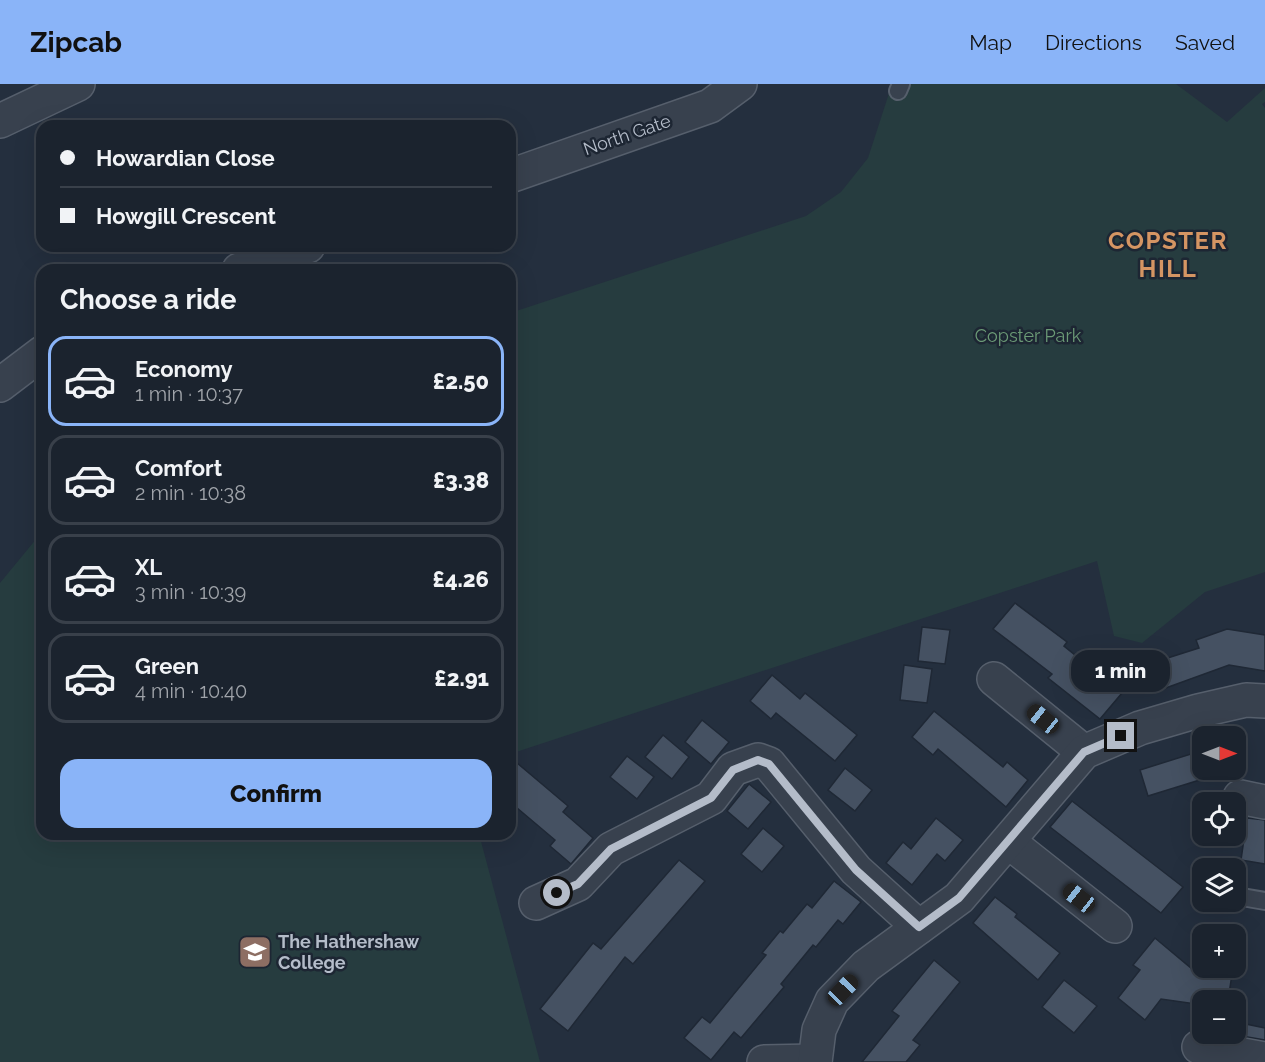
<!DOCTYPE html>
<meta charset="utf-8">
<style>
:root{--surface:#1b232e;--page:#282f3a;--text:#f1f3f6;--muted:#a0a4aa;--line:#39404a;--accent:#8ab4f8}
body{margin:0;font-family:Raleway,sans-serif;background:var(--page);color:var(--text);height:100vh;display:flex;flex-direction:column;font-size:22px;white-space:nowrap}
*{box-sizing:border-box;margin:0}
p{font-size:20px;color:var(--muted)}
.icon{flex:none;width:33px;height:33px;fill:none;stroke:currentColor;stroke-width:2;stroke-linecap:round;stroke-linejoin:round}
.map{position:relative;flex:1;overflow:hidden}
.details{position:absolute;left:36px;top:180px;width:480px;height:576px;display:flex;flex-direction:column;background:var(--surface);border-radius:18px;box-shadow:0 6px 24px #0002,0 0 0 2px var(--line)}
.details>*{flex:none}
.hud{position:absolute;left:36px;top:36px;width:480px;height:132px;border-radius:18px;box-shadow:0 6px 24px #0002,0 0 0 2px var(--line);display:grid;align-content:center;height:132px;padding:0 24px;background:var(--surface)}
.needle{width:39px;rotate:90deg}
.controls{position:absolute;left:1192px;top:642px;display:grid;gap:12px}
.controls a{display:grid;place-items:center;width:54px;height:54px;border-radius:12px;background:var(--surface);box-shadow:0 6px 24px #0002,0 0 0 2px var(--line);font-size:30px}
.end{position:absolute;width:27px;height:27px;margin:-14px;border:8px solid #b4bcc9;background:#111;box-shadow:0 0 0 3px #111}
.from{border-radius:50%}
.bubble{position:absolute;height:42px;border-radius:18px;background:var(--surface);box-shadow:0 6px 24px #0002,0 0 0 2px var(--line);font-size:20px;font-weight:800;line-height:42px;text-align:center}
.car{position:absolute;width:18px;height:36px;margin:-18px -9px;border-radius:8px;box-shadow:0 0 4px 2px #0007;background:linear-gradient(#222 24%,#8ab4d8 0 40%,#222 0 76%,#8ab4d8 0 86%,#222 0)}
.hud b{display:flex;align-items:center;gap:21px;height:57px;font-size:22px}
.hud b+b{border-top:2px solid var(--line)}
.hud i{width:15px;height:15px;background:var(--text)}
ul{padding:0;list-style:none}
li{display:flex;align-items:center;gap:18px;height:90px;margin:0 12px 9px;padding:0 12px;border:3px solid var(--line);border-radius:18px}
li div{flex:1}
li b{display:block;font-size:22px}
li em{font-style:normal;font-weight:800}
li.current{border-color:var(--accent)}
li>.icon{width:54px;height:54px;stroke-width:1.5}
h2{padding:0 24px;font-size:27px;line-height:72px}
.action{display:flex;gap:12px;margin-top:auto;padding:12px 24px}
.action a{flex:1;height:69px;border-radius:18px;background:var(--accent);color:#111;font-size:24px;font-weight:800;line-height:69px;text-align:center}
header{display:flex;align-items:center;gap:36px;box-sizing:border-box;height:84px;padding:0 30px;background:var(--accent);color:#111}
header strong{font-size:28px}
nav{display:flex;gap:33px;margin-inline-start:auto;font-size:21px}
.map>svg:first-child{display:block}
.green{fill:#263c3f}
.building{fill:#455162;stroke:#1f2835;stroke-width:1.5}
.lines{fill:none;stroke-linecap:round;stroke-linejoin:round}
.service-casing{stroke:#565f6c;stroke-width:20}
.minor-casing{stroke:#565f6c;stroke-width:36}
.service{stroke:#38414e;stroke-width:16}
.minor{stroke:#38414e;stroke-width:33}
.route{stroke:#b4bcc9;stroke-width:8}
.labels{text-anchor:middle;stroke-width:5;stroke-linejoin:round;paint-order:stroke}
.street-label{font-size:18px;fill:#b4bcc9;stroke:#1d2633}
.park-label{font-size:18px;fill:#6b9a76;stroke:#1d2633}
.poi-label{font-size:18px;font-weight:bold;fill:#b4bcc9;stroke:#1d2633;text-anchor:start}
.district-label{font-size:24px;font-weight:bold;letter-spacing:1.5px;fill:#d59563;stroke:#1d2633}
</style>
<header>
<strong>Zipcab</strong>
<nav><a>Map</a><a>Directions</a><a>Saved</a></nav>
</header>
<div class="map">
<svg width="1265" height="978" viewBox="0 0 1265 978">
<rect width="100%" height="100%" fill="#242f3e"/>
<g class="green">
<polygon points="892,0 1176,0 1227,38 1265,4 1265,18 1262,20 1265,24 1265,488 1205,508 1142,559 1114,552 1097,477 510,670 510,229 806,132 841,108 868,74"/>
<polygon points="42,448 42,750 479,750 540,978 0,978 0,499"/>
</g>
<g class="building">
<polygon points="1015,519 1067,558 1064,562 1122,609 1100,635 1048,594 1052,590 993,545"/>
<polygon points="922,543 950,546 945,580 918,577"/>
<polygon points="1227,545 1265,551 1265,587 1229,581 1163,605 1155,578 1199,564 1196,556"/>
<polygon points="904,581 932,585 927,619 900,616"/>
<polygon points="772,591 800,615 805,609 857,651 835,677 776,629 771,635 750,617"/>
<polygon points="934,627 1003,683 1007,678 1028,696 1006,723 938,665 933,671 912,653"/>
<polygon points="702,636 729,658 711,680 685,658"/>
<polygon points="663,651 689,673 672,695 645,673"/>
<polygon points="1194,669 1203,677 1203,695 1148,712 1140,686"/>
<polygon points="627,672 654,693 637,715 610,693"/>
<polygon points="510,673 568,722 563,728 593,754 571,780 550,762 555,756 510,718"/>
<polygon points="845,684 872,706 855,727 828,706"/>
<polygon points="749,700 771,718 748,745 727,727"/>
<polygon points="1072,717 1183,803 1161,829 1050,743"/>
<polygon points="936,734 963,756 945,777 937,770 912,801 886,779 903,758 911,765"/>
<polygon points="1247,734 1265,736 1265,780 1241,776"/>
<polygon points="763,744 784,762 762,788 741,770"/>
<polygon points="679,776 705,797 633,880 625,873 568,947 540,925 593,859 601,865"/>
<polygon points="834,797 861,818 843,840 838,836 816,863 813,861 781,900 784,903 741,954 734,948 711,976 684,954 702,933 710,939 766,871 762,869 780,847 783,849 807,820 812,824"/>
<polygon points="995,813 1017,830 1015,833 1060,869 1038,896 973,839"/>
<polygon points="1155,854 1197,889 1198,884 1233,884 1228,916 1203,916 1203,921 1161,915 1145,936 1118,914 1140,886 1133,881"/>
<polygon points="934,876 960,898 913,956 920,961 906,978 862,978 899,932 892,927"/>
<polygon points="1064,896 1097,922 1074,949 1042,923"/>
<polygon points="1236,938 1265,944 1265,956 1230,950 1236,950"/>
</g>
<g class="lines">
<defs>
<g id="service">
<polyline points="898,7 901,0"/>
<polyline points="1236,812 1265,817"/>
</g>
<g id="minor">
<polyline points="0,37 78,0"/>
<polyline points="510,92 710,22 740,0"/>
<polyline points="239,186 308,162"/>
<polyline points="0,301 42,269"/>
<polyline points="994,595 1084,668"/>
<polyline points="1240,713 1265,718"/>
<polyline points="1009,758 1115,842"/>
<polyline points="536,819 578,800 611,765 711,714 733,685 758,676 769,680 856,786 919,843"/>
<polyline points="1199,963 1265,975"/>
<polyline points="764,978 815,977"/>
<polyline points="815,978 819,946 832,917 866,882 959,814 1084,668 1140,644 1198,627 1246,616 1265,617"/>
</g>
</defs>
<use href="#service" class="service-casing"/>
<use href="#minor" class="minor-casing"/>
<use href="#service" class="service"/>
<use href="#minor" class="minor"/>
</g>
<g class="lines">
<polyline class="route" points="557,809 578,800 611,765 711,714 733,686 758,676 769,680 856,786 919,843 959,814 1084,668 1121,652"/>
</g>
<defs>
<symbol id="school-square" viewBox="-11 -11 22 22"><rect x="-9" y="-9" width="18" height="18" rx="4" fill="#8d6e63" stroke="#1d2633"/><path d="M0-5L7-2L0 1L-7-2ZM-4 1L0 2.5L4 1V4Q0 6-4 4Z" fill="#fff"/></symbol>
</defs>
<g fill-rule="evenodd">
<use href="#school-square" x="236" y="849" width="38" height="38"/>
</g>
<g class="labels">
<g class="street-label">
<text transform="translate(627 51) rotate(-19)" y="6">North Gate</text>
</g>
<g class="park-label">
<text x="1028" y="258">Copster Park</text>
</g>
<g class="poi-label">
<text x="278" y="864">The Hathershaw<tspan x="278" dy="21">College</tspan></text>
</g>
<g class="district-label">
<text x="1168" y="165">COPSTER<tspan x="1168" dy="28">HILL</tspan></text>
</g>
</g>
</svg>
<div class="controls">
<a><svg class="needle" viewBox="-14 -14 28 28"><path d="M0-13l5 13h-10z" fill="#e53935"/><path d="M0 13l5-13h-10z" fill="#a0a4aa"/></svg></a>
<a><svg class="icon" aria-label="locate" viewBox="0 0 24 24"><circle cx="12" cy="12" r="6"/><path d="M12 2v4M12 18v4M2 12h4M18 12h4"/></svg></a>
<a><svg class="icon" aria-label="layers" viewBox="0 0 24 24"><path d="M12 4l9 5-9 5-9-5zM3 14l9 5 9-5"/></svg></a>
<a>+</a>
<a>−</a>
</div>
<i class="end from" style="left:557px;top:809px"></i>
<i class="end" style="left:1121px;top:652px"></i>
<div class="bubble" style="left:1071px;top:566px;width:99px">1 min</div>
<i class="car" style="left:1043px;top:635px;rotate:309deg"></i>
<i class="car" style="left:1079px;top:814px;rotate:308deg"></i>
<i class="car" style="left:843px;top:906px;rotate:44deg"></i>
<div class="hud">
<b><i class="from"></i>Howardian Close</b>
<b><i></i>Howgill Crescent</b>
</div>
<section class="details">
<h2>Choose a ride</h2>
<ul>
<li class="current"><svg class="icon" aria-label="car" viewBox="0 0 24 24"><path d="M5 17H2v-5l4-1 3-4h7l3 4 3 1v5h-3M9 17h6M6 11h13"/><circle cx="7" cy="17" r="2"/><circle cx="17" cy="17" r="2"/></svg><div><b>Economy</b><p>1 min · 10:37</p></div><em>£2.50</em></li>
<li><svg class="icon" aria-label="car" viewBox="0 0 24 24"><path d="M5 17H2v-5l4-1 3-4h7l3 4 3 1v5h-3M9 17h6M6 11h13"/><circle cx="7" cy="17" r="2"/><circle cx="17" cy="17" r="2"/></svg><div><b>Comfort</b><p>2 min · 10:38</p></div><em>£3.38</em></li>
<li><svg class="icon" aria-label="car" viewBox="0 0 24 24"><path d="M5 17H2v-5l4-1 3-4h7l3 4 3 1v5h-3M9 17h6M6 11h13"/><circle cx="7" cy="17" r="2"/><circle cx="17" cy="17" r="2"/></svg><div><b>XL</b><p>3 min · 10:39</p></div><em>£4.26</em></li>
<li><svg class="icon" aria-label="car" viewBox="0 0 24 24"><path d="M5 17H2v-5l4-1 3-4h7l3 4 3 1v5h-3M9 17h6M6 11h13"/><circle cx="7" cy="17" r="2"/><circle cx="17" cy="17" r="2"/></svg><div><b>Green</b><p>4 min · 10:40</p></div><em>£2.91</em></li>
</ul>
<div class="action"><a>Confirm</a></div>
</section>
</div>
